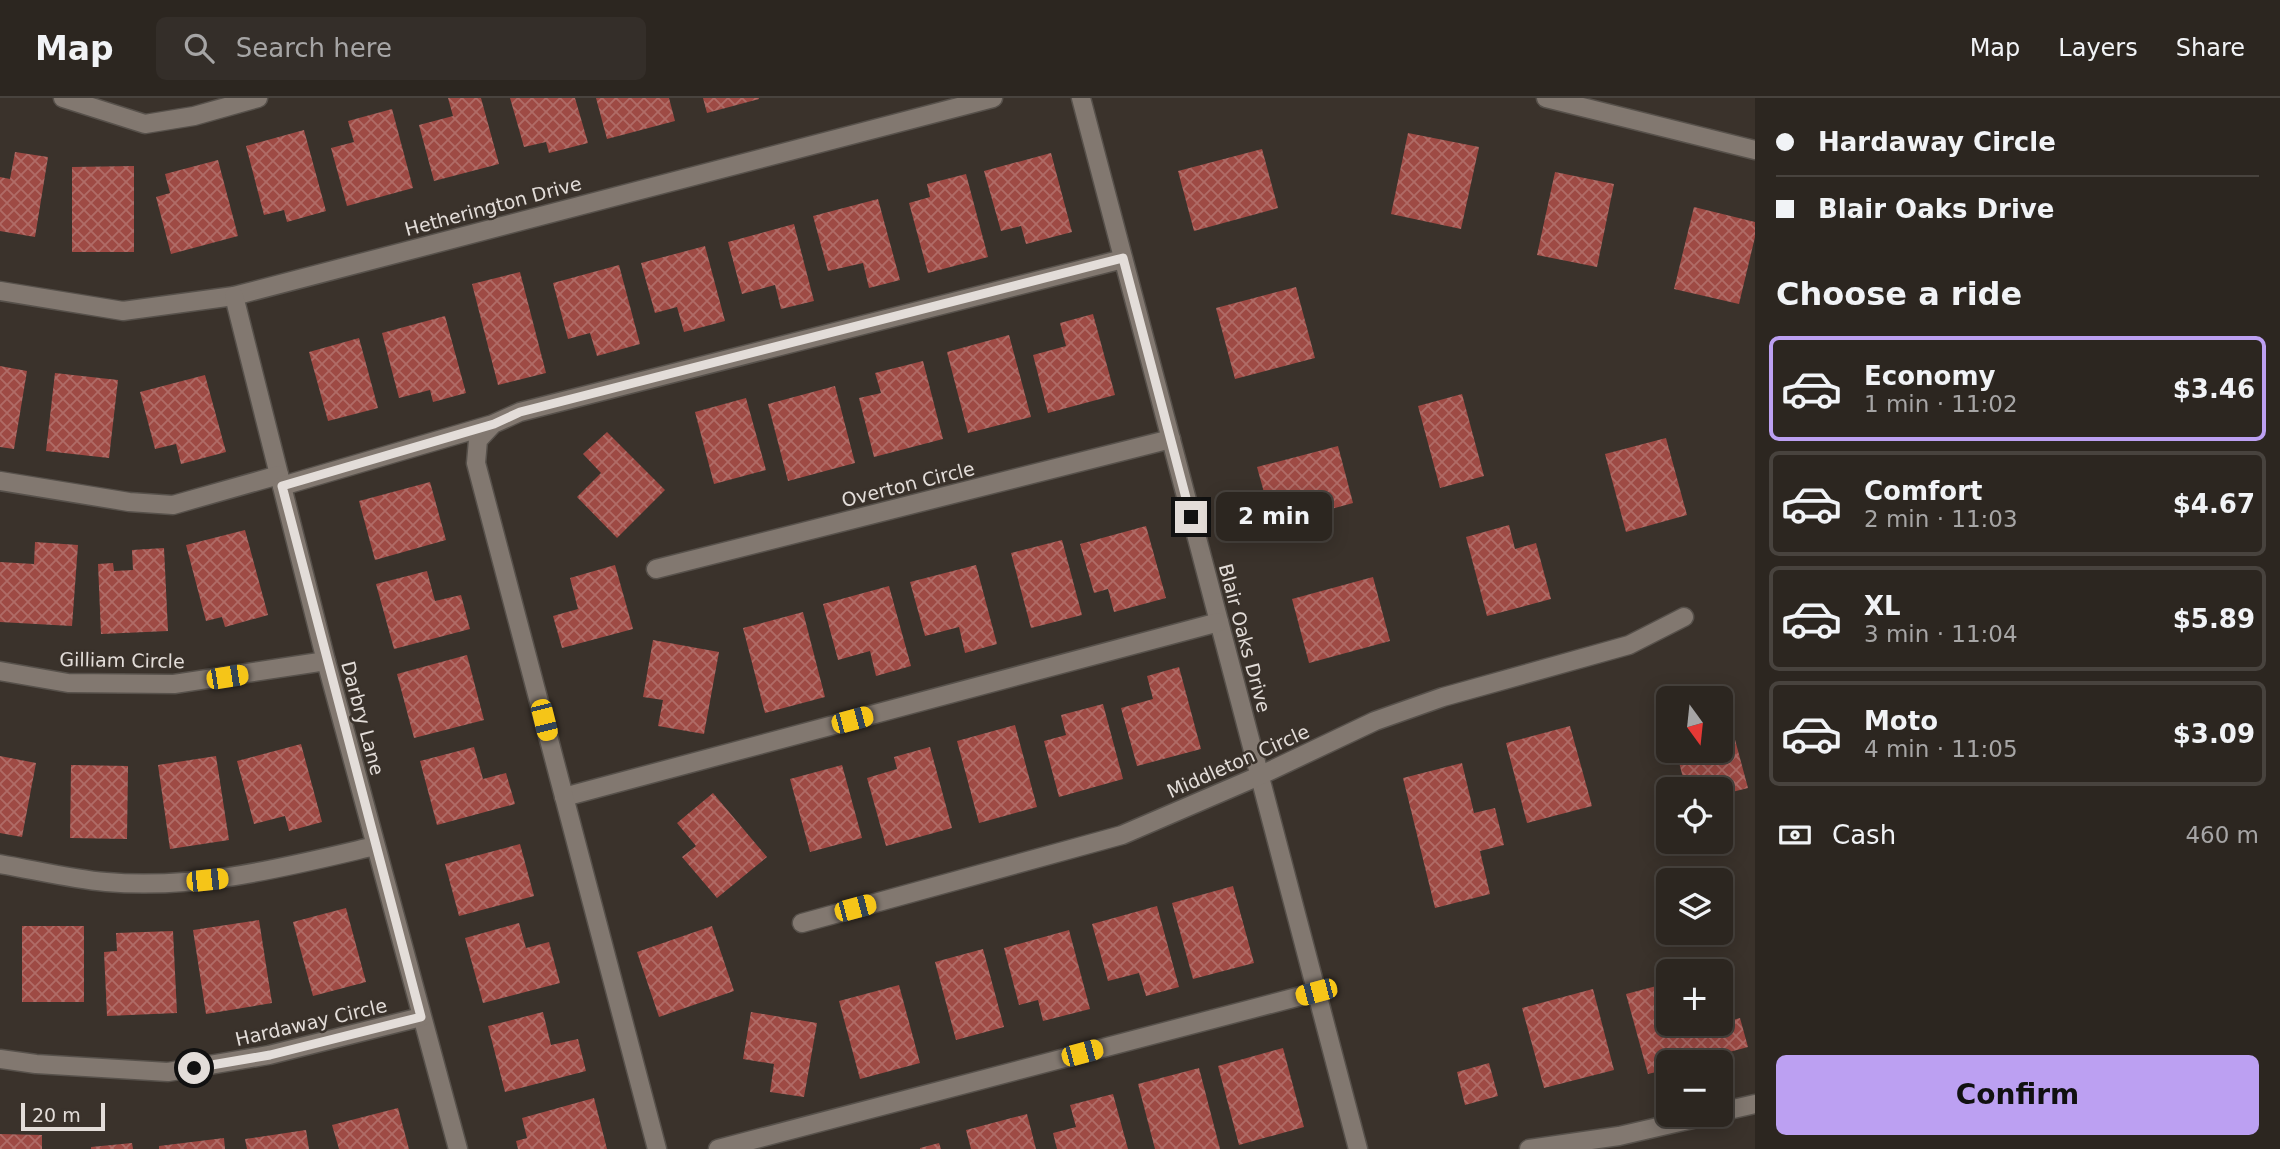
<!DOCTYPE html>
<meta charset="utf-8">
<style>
:root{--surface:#2c2620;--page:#342e29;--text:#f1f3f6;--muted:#a6a5a5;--line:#48433e;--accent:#bca0f2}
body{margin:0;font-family:"DejaVu Sans",sans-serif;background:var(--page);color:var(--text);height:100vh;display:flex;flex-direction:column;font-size:26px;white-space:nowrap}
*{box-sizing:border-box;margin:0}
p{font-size:23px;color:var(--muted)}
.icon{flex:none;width:38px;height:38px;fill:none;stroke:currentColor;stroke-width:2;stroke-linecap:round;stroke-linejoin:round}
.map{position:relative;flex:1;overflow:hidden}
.side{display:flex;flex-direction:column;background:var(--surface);width:525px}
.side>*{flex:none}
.banner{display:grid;align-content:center;height:154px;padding:0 21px;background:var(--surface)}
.needle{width:46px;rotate:165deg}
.tools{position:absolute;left:1656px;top:588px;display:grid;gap:14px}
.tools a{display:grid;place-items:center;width:77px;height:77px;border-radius:10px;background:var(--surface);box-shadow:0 4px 18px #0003,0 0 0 2px var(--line);font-size:35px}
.scale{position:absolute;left:21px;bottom:18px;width:84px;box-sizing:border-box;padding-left:7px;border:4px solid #e3ddd9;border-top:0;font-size:19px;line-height:24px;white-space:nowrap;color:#e3ddd9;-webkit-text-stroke:5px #3a322b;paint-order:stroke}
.end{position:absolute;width:32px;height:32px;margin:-16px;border:9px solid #e3ddd9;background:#111;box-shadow:0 0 0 4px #111}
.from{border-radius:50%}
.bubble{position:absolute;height:49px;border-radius:10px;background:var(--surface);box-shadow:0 4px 18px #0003,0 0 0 2px var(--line);font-size:23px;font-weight:800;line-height:49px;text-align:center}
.car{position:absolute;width:21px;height:42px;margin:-21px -10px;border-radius:9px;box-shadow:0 0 5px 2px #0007;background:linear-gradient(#f5c518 24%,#345 0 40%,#f5c518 0 76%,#345 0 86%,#f5c518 0)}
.banner b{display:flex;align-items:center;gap:24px;height:66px;font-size:26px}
.banner b+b{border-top:2px solid var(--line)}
.banner i{width:18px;height:18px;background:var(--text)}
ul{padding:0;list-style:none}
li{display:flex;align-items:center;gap:21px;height:105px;margin:0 14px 10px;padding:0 7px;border:4px solid var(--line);border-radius:10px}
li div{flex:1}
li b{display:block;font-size:26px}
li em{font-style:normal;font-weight:800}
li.active{border-color:var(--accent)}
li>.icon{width:63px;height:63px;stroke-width:1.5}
h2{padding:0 21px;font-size:32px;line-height:84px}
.pay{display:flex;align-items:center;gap:18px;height:77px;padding:0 21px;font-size:26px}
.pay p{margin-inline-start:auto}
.primary-button{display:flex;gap:14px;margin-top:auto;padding:14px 21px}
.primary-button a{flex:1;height:80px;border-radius:10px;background:var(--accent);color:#111;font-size:28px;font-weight:800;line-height:80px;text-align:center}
header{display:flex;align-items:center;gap:42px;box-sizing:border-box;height:98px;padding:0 35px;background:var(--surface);border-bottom:2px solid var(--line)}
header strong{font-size:33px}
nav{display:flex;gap:38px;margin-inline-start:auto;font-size:24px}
.search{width:490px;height:63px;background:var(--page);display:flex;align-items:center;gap:18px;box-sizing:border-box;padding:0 24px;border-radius:10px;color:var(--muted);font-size:26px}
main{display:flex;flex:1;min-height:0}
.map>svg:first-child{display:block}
.building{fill:url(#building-cross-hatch)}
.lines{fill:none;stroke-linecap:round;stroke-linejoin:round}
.minor-casing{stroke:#57514b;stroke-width:21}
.minor{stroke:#827870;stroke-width:18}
.route{stroke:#e3ddd9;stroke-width:9}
.labels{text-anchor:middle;stroke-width:5;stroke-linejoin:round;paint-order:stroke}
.street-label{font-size:19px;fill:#e3ddd9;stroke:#3a322b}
</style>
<header>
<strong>Map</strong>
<div class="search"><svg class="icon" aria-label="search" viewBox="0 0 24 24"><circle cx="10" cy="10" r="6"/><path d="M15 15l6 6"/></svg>Search here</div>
<nav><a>Map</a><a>Layers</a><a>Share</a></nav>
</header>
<main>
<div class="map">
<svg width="1755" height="1051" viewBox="0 0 1755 1051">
<defs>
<pattern id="building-cross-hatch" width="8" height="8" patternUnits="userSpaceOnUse" patternTransform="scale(1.75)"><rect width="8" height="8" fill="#9e4a44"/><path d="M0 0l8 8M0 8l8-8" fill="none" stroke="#b06c67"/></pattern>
</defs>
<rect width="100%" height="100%" fill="#3a322b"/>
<g class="building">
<polygon points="448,0 481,0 499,66 434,83 419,27 453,18"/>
<polygon points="510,0 575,0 588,45 549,55 546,44 524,49"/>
<polygon points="596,0 669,0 675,23 607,41"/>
<polygon points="703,0 759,0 759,1 707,15"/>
<polygon points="392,11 413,90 347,108 331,50 354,44 348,23"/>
<polygon points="304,32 326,113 287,124 284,112 264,117 246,48"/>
<polygon points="1408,35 1479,49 1461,131 1391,116"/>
<polygon points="1262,51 1278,110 1194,133 1178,73"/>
<polygon points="15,54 48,59 35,139 0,133 0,79 10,81"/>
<polygon points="1051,55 1072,134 1026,146 1021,128 1001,133 984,73"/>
<polygon points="218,62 238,138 171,156 156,99 170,95 165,76"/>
<polygon points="134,68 134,154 72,154 72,69"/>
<polygon points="1555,74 1614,86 1597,169 1537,157"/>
<polygon points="966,76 988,159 928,175 909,105 930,99 927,86"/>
<polygon points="878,101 900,182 869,190 863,165 828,173 813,118"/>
<polygon points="1694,109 1755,124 1755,139 1739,206 1674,191"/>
<polygon points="794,126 814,203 781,211 775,187 742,196 728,144"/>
<polygon points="705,148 725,223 684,234 677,209 655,215 641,165"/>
<polygon points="619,167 640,246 597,258 590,235 568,241 553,185"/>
<polygon points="520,174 546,275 498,287 472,186"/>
<polygon points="1296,189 1315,260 1235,281 1216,210"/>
<polygon points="1093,216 1115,297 1048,315 1033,257 1066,248 1060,225"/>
<polygon points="445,218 466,295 433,304 430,292 399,300 382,235"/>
<polygon points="1009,237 1031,319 968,335 947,254"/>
<polygon points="359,240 378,310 328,323 309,254"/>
<polygon points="923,263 943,341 874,359 859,300 881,295 875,275"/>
<polygon points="0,268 27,273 14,351 0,349"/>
<polygon points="55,275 118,282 109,360 46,353"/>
<polygon points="205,277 226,354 181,366 176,346 155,351 140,294"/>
<polygon points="835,288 855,365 788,383 768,306"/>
<polygon points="1462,296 1484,378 1440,390 1418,308"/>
<polygon points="746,300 766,372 714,386 695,314"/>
<polygon points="607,334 665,392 617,440 577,399 601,375 583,356"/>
<polygon points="1666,340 1687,417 1626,434 1605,356"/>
<polygon points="1338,348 1353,405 1273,427 1257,369"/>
<polygon points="430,384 446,442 375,462 359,403"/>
<polygon points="1509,427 1515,451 1536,445 1551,501 1487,518 1466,439"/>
<polygon points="1146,428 1166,500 1114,514 1108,491 1094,495 1080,446"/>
<polygon points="245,432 268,517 225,529 222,519 206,523 186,447"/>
<polygon points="1062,442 1082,517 1031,530 1011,455"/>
<polygon points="35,444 78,447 72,528 0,524 0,464 34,466"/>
<polygon points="164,450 168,533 101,536 98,466 113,465 114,473 133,472 132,452"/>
<polygon points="615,467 633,531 562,550 553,518 578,511 570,480"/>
<polygon points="976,467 997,546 965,555 959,529 925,538 910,484"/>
<polygon points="427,473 435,503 461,497 470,531 394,551 376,486"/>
<polygon points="1373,479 1390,543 1309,565 1292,501"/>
<polygon points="889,488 911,568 876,578 870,553 838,562 823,506"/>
<polygon points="803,514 825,599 765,615 743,530"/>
<polygon points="653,542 719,554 704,636 658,628 663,602 643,599"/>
<polygon points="467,557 484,622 414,640 397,576"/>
<polygon points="1179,569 1201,651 1137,668 1121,610 1153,601 1147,578"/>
<polygon points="1103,606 1123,681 1059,699 1044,643 1066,637 1061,617"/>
<polygon points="1726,608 1748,690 1720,697 1720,691 1686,691 1676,653 1720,653 1720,609"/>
<polygon points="1015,627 1037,709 979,725 957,643"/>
<polygon points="1570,628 1592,708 1527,725 1506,645"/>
<polygon points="301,646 322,724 289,733 285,718 254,726 237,663"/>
<polygon points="474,649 483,681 506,675 515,706 437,727 420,663"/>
<polygon points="930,649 952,730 886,748 867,680 897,671 894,659"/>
<polygon points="0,658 36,665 22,739 0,735"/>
<polygon points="216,658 229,742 170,751 158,667"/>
<polygon points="1462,665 1474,715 1495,710 1504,747 1480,753 1490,796 1435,810 1403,680"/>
<polygon points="71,667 128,668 127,741 70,740"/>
<polygon points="842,667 862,740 810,754 790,681"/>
<polygon points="713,695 767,759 717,800 682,759 696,748 677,725"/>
<polygon points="520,746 534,798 459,818 445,766"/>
<polygon points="1233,788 1254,865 1193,881 1172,805"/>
<polygon points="1157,808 1179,889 1146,898 1139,875 1108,883 1092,826"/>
<polygon points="346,810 366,884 313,898 293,824"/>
<polygon points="259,822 272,905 206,916 193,832"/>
<polygon points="519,825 526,850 549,844 560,885 483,905 465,840"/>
<rect x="22" y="828" width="62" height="76"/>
<polygon points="712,828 734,893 659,919 637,854"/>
<polygon points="1069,832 1090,911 1043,923 1038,902 1019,907 1004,850"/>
<polygon points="173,833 177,915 107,918 104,854 117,853 116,835"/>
<polygon points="983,851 1004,929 956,942 935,864"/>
<polygon points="1668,885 1668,926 1702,926 1704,930 1740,920 1748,949 1692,964 1668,964 1668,971 1648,976 1626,896"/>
<polygon points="899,887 920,965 860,981 839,903"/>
<polygon points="1593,891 1614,972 1544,990 1522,910"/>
<polygon points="543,914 551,947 578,941 586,973 505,994 488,928"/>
<polygon points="751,914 817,925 804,999 770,994 774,966 743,961"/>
<polygon points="1283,950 1304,1029 1239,1047 1218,968"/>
<polygon points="1489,965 1498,998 1465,1007 1457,974"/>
<polygon points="1199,970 1220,1051 1155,1051 1138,986"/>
<polygon points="1113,996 1128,1051 1057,1051 1053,1035 1076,1029 1070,1007"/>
<polygon points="594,1000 607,1051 518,1051 516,1043 527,1040 522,1020"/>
<polygon points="398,1010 409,1051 339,1051 332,1027"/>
<polygon points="1027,1016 1036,1051 971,1051 966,1032"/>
<polygon points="306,1032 309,1051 247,1051 245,1041"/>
<polygon points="0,1036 42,1037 42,1051 0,1051"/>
<polygon points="224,1040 225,1051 159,1051 159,1048"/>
<polygon points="132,1045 133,1051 91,1051 91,1049"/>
<polygon points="939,1045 941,1051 920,1051 920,1050"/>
</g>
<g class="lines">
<defs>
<g id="minor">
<polyline points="63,0 145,26 194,18 258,0"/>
<polyline points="1081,0 1358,1051"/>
<polyline points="1546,0 1755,52"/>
<polyline points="0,193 123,213 234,198 993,0"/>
<polyline points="234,198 326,563 458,1051"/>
<polyline points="0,383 129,404 173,407 279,377"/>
<polyline points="282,388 490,327"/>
<polyline points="656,471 1171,341"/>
<polyline points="0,573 68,585 174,586 326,563"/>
<polyline points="564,699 1219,524"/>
<path d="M0,766C35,772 71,781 106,784C198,792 286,769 375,748"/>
<polyline points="802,825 1122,737 1259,678 1375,623 1443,599 1629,547 1684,519"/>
<polyline points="0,961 36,966 168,974 269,957 421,919"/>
<polyline points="1720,1014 1755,1006"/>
<polyline points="657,1051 476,365 478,342 493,326 520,314 1123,161"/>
<polyline points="718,1051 1316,894"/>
<polyline points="1529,1051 1619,1038 1710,1017"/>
</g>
</defs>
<use href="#minor" class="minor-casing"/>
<use href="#minor" class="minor"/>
</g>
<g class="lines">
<polyline class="route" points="194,970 270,957 421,919 282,388 494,326 520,314 1123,160 1191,419"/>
</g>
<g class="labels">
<g class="street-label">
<text transform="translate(493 108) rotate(-15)" y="7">Hetherington Drive</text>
<text transform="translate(908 386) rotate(-14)" y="7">Overton Circle</text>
<text transform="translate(1245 540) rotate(75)" y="7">Blair Oaks Drive</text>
<text transform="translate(122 562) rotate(1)" y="7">Gilliam Circle</text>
<text transform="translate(363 620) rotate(75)" y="7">Darbry Lane</text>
<text transform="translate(1238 663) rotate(-24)" y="7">Middleton Circle</text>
<text transform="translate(311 924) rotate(-13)" y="7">Hardaway Circle</text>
</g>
</g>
</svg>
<div class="tools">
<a><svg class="needle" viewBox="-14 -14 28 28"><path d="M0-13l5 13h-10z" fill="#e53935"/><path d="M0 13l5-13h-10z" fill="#a6a5a5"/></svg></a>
<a><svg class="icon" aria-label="locate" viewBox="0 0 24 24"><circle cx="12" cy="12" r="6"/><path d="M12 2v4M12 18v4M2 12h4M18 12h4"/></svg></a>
<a><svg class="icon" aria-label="layers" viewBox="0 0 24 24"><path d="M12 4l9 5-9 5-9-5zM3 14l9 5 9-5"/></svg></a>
<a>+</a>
<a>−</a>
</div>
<div class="scale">20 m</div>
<i class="end from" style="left:194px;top:970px"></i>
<i class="end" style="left:1191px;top:419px"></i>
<div class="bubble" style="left:1216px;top:394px;width:116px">2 min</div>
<i class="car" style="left:227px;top:579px;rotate:81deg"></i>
<i class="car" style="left:544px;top:622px;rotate:166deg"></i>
<i class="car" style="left:852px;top:622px;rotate:75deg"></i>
<i class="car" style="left:207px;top:782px;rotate:84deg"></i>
<i class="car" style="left:855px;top:810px;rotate:75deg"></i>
<i class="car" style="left:1316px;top:894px;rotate:255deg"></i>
<i class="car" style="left:1082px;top:955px;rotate:75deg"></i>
</div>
<section class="side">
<div class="banner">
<b><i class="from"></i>Hardaway Circle</b>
<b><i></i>Blair Oaks Drive</b>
</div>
<h2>Choose a ride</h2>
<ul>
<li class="active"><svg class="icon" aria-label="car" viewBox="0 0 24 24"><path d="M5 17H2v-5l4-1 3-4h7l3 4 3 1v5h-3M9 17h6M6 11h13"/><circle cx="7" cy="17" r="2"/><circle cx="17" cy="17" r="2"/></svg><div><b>Economy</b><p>1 min · 11:02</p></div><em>$3.46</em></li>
<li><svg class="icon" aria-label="car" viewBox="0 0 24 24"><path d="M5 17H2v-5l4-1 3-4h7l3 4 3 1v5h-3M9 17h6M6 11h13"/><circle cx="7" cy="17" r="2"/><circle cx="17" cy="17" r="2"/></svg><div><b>Comfort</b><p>2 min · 11:03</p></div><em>$4.67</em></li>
<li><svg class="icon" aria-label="car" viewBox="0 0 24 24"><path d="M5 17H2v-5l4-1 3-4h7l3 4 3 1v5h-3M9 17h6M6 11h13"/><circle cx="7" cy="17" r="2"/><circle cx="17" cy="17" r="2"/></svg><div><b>XL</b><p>3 min · 11:04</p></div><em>$5.89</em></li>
<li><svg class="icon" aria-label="car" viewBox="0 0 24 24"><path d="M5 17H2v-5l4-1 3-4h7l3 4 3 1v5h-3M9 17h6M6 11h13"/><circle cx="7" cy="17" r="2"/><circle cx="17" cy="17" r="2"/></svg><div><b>Moto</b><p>4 min · 11:05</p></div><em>$3.09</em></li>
</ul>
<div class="pay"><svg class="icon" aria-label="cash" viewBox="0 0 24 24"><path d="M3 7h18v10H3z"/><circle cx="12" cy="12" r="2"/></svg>Cash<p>460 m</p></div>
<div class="primary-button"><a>Confirm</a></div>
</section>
</main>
